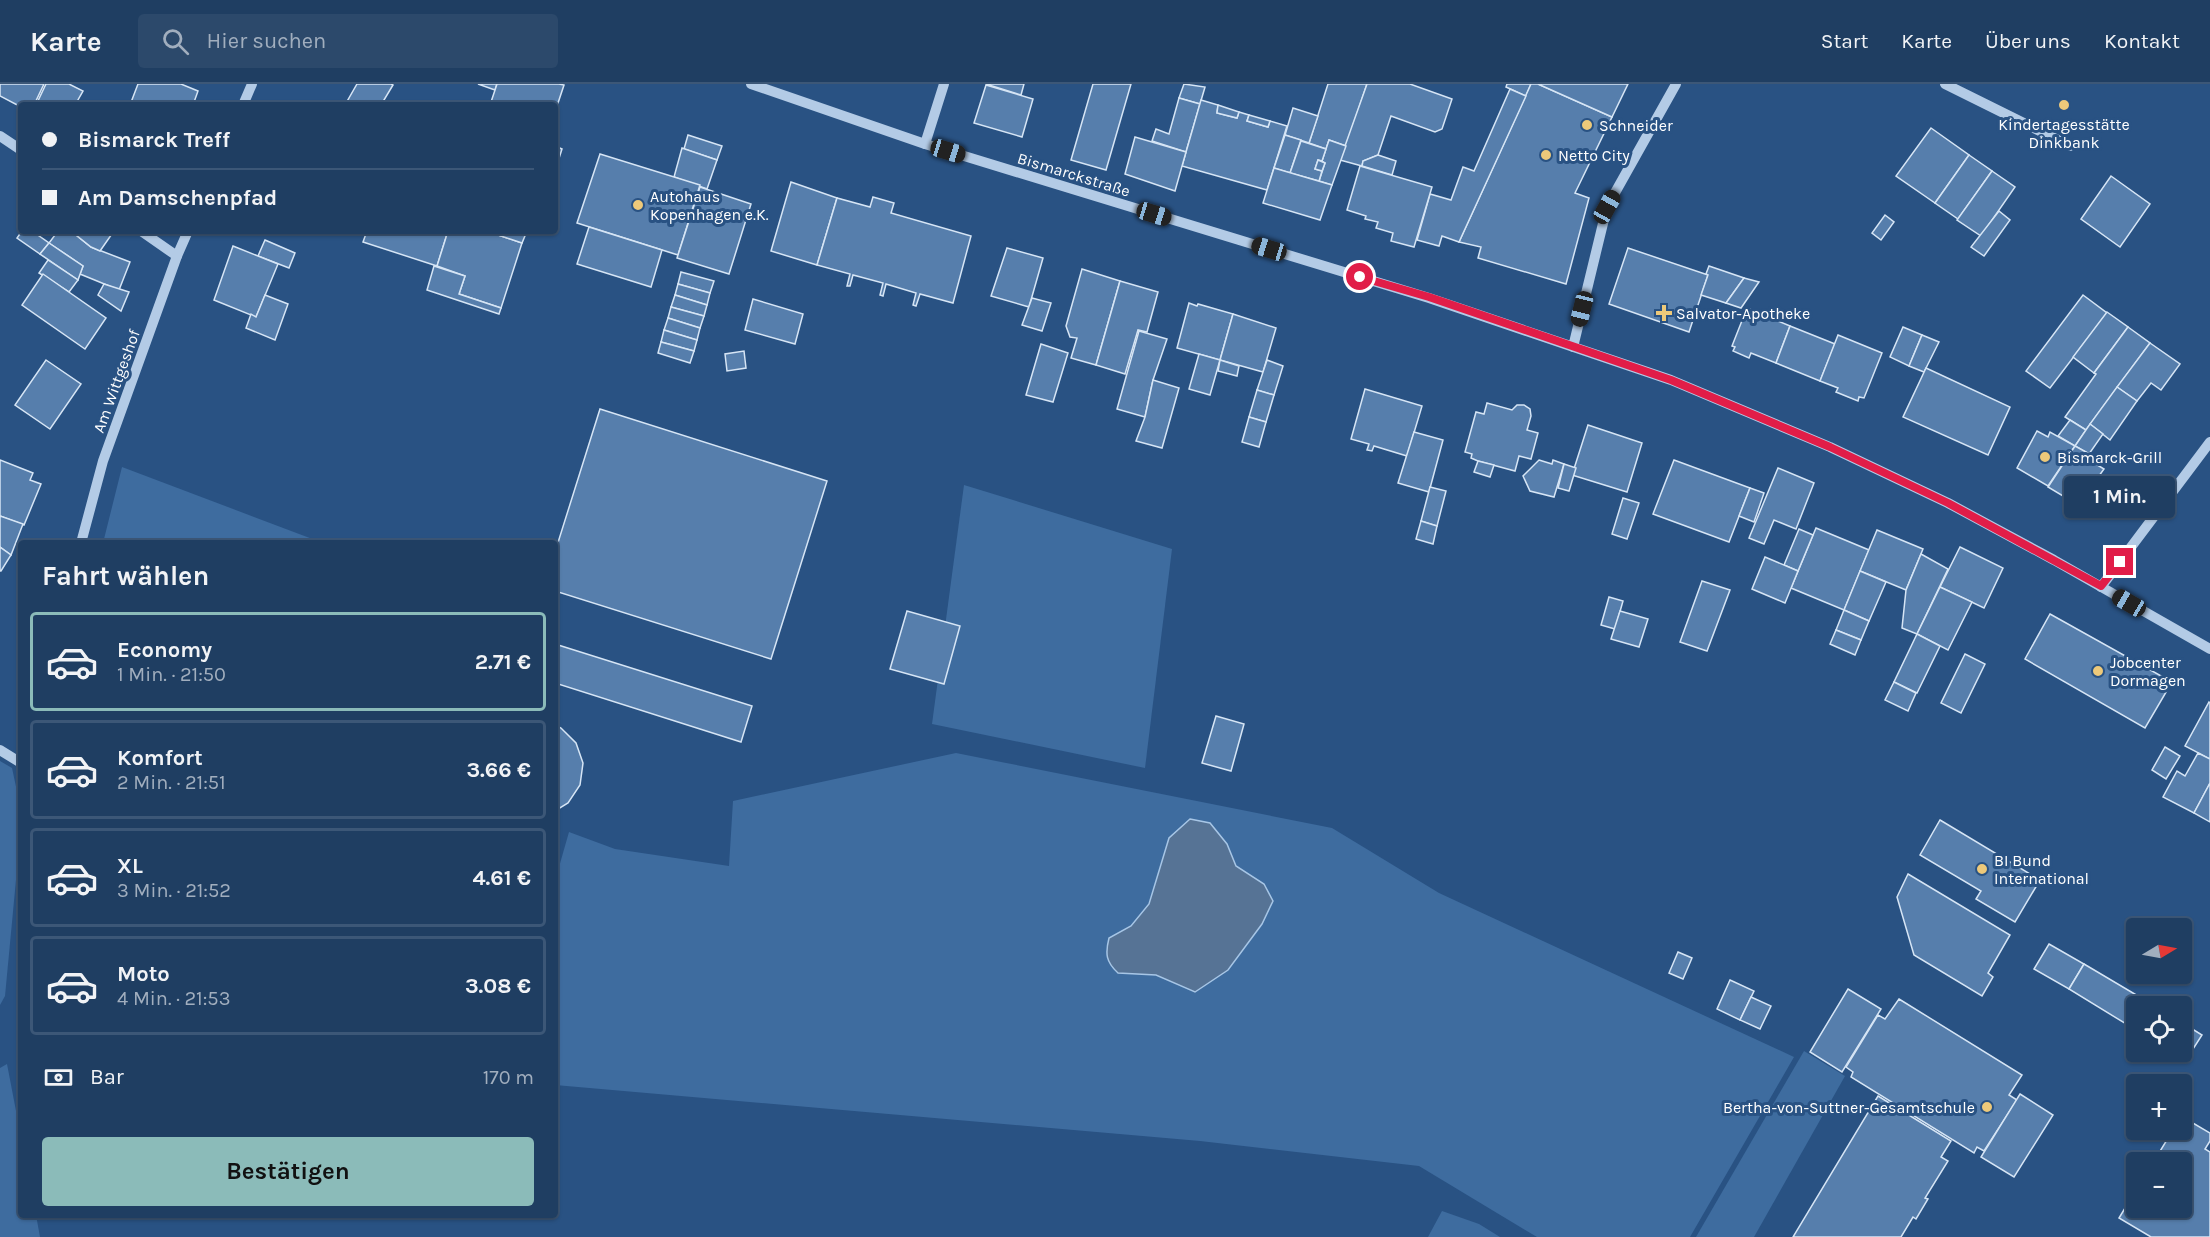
<!DOCTYPE html>
<html lang="de">
<meta charset="utf-8">
<style>
:root{--surface:#1f3e62;--page:#2c496b;--text:#f1f3f6;--muted:#a1aebe;--line:#3c5777;--accent:#8bbbb9}
body{margin:0;font-family:Karla,sans-serif;background:var(--page);color:var(--text);height:100vh;display:flex;flex-direction:column;font-size:22px;white-space:nowrap}
*{box-sizing:border-box;margin:0}
p{font-size:20px;color:var(--muted)}
.icon{flex:none;width:33px;height:33px;fill:none;stroke:currentColor;stroke-width:2;stroke-linecap:round;stroke-linejoin:round}
.map{position:relative;flex:1;overflow:hidden}
.side{position:absolute;left:18px;top:456px;width:540px;height:678px;display:flex;flex-direction:column;background:var(--surface);border-radius:6px;box-shadow:0 2px 4px #0004,0 0 0 2px var(--line)}
.side>*{flex:none}
.banner{position:absolute;left:18px;top:18px;width:540px;height:132px;border-radius:6px;box-shadow:0 2px 4px #0004,0 0 0 2px var(--line);display:grid;align-content:center;height:132px;padding:0 24px;background:var(--surface)}
.needle{width:39px;rotate:80deg}
.tools{position:absolute;left:2126px;top:834px;display:grid;gap:12px}
.tools a{display:grid;place-items:center;width:66px;height:66px;border-radius:6px;background:var(--surface);box-shadow:0 2px 4px #0004,0 0 0 2px var(--line);font-size:30px}
.end{position:absolute;width:27px;height:27px;margin:-14px;border:8px solid #e11d48;background:#fff;box-shadow:0 0 0 3px #fff}
.from{border-radius:50%}
.bubble{position:absolute;height:42px;border-radius:6px;background:var(--surface);box-shadow:0 2px 4px #0004,0 0 0 2px var(--line);font-size:20px;font-weight:700;line-height:42px;text-align:center}
.car{position:absolute;width:18px;height:36px;margin:-18px -9px;border-radius:8px;box-shadow:0 0 4px 2px #0007;background:linear-gradient(#222 24%,#8ab4d8 0 40%,#222 0 76%,#8ab4d8 0 86%,#222 0)}
.banner b{display:flex;align-items:center;gap:21px;height:57px;font-size:22px}
.banner b+b{border-top:2px solid var(--line)}
.banner i{width:15px;height:15px;background:var(--text)}
ul{padding:0;list-style:none}
li{display:flex;align-items:center;gap:18px;height:99px;margin:0 12px 9px;padding:0 12px;border:3px solid var(--line);border-radius:6px}
li div{flex:1}
li b{display:block;font-size:22px}
li em{font-style:normal;font-weight:700}
li.current{border-color:var(--accent)}
li>.icon{width:54px;height:54px;stroke-width:1.5}
h2{padding:0 24px;font-size:27px;line-height:72px}
.pay{display:flex;align-items:center;gap:15px;height:66px;padding:0 24px;font-size:22px}
.pay p{margin-inline-start:auto}
.action{display:flex;gap:12px;margin-top:auto;padding:12px 24px}
.action a{flex:1;height:69px;border-radius:6px;background:var(--accent);color:#111;font-size:24px;font-weight:700;line-height:69px;text-align:center}
header{display:flex;align-items:center;gap:36px;box-sizing:border-box;height:84px;padding:0 30px;background:var(--surface);border-bottom:2px solid var(--line)}
header strong{font-size:28px}
nav{display:flex;gap:33px;margin-inline-start:auto;font-size:21px}
.search{width:420px;height:54px;background:var(--page);display:flex;align-items:center;gap:15px;box-sizing:border-box;padding:0 21px;border-radius:6px;color:var(--muted);font-size:22px}
.map>svg:first-child{display:block}
.green{fill:#3e6c9f}
.water{fill:#567395;stroke:#a7c6e6;stroke-width:1.5}
.building{fill:#567eac;stroke:#d6e5f5;stroke-width:1.5}
.lines{fill:none;stroke-linecap:round;stroke-linejoin:round}
.minor{stroke:#b3cbe6;stroke-width:10}
.route{stroke:#e11d48;stroke-width:8}
.poi-dot{fill:#edc97a;stroke:#295283;stroke-width:2}
.labels{text-anchor:middle;stroke-width:6;stroke-linejoin:round;paint-order:stroke}
.poi-label{font-size:16px;fill:#fff;stroke:#295283;text-anchor:start}
.street-label{font-size:16px;fill:#fff;stroke:#295283}
</style>
<header>
<strong>Karte</strong>
<div class="search"><svg class="icon" aria-label="search" viewBox="0 0 24 24"><circle cx="10" cy="10" r="6"/><path d="M15 15l6 6"/></svg>Hier suchen</div>
<nav><a>Start</a><a>Karte</a><a>Über uns</a><a>Kontakt</a></nav>
</header>
<div class="map">
<svg width="2210" height="1153" viewBox="0 0 2210 1153">
<rect width="100%" height="100%" fill="#295283"/>
<g class="green">
<polygon points="122,383 323,459 103,459"/>
<polygon points="964,401 1172,465 1145,684 932,640"/>
<polygon points="956,669 1332,744 1439,809 1794,973 1690,1153 1537,1153 1419,1082 1200,1057 555,1001 555,797 569,748 615,765 729,782 733,717"/>
<polygon points="0,677 12,684 21,726 21,743 5,912 0,921"/>
<polygon points="1804,967 1845,992 1754,1153 1696,1153"/>
<polygon points="7,980 21,1053 21,1131 36,1131 40,1153 0,1153 0,984"/>
<polygon points="1442,1127 1479,1140 1500,1153 1428,1153"/>
</g>
<path class="water" d="M1190,735L1210,739L1227,760L1236,782L1264,800L1273,817L1262,840L1228,886L1195,908L1156,891L1118,889C1106,878 1105,870 1109,854L1131,842L1149,820L1169,754Z"/>
<g class="building">
<polygon points="0,0 44,0 34,21 21,21 21,23 0,12"/>
<polygon points="46,0 69,0 83,7 75,21 36,21"/>
<polygon points="138,0 181,0 198,7 193,21 130,21"/>
<polygon points="357,0 391,0 393,1 381,21 345,21"/>
<polygon points="478,0 497,0 495,6"/>
<polygon points="497,0 559,0 564,1 555,28 555,21 490,21"/>
<polygon points="986,0 1024,0 1021,11"/>
<polygon points="1093,0 1131,0 1106,86 1071,76"/>
<polygon points="1184,0 1205,3 1200,20 1179,14"/>
<polygon points="1328,0 1367,0 1346,62 1329,56 1326,65 1309,59"/>
<polygon points="1367,0 1410,0 1452,15 1442,45 1435,48 1391,32 1378,71 1363,77 1362,82 1340,76"/>
<polygon points="1507,0 1531,0 1526,12 1506,3"/>
<polygon points="1531,0 1538,0 1612,33 1575,109 1589,114 1566,200 1478,174 1481,163 1459,158"/>
<polygon points="1538,0 1628,0 1612,33"/>
<polygon points="986,1 1033,15 1022,53 974,39"/>
<polygon points="1510,5 1526,12 1459,158 1442,152 1439,162 1417,156 1430,110 1451,116 1463,83 1474,87"/>
<polygon points="1179,14 1200,20 1186,68 1152,57 1156,45 1169,50"/>
<polygon points="1201,16 1218,21 1217,29 1237,34 1239,28 1249,31 1247,37 1268,43 1270,37 1287,42 1267,106 1182,82"/>
<polygon points="1218,21 1239,28 1237,34 1217,29"/>
<polygon points="1293,24 1318,32 1309,59 1285,51"/>
<polygon points="1249,31 1270,37 1268,43 1247,37"/>
<polygon points="1931,44 1969,71 1935,119 1896,92"/>
<polygon points="688,51 722,62 717,76 684,65"/>
<polygon points="1285,51 1301,56 1290,89 1274,84"/>
<polygon points="1135,53 1186,68 1175,107 1125,90"/>
<polygon points="1329,56 1346,62 1332,101 1319,97 1325,79 1322,77"/>
<polygon points="1301,57 1326,65 1322,77 1318,76 1315,85 1322,87 1319,97 1290,89"/>
<polygon points="555,62 562,65 555,87"/>
<polygon points="682,64 717,76 707,105 674,93"/>
<polygon points="600,70 700,101 678,171 577,139"/>
<polygon points="1378,71 1396,77 1392,91 1362,82 1363,77"/>
<polygon points="1969,71 1992,87 1958,135 1935,119"/>
<polygon points="1318,76 1325,79 1322,87 1315,85"/>
<polygon points="1360,82 1432,103 1414,163 1391,157 1393,149 1376,144 1378,138 1365,135 1366,132 1347,126"/>
<polygon points="1274,84 1332,101 1320,136 1263,119"/>
<polygon points="1992,87 2015,103 1981,152 1957,136"/>
<polygon points="2111,92 2150,120 2120,163 2081,135"/>
<polygon points="791,98 837,114 817,181 771,167"/>
<polygon points="700,103 751,120 729,190 677,174"/>
<polygon points="873,113 894,119 891,129 971,152 953,219 920,210 916,222 913,221 916,209 886,200 883,212 880,211 883,199 853,191 850,202 847,202 850,190 817,181 837,114 870,123"/>
<polygon points="1999,127 2010,136 1984,172 1971,163"/>
<polygon points="1885,131 1894,138 1881,156 1872,149"/>
<polygon points="589,143 662,166 651,203 577,180"/>
<polygon points="22,147 32,147 49,159 40,170 17,154"/>
<polygon points="58,147 71,147 91,163 130,178 119,206 80,190 83,182 49,159"/>
<polygon points="71,147 114,147 100,167 91,163"/>
<polygon points="367,147 448,147 437,182 363,158"/>
<polygon points="448,147 486,147 522,159 501,224 459,210 465,192 437,182"/>
<polygon points="486,147 527,147 522,159"/>
<polygon points="265,156 295,169 289,184 258,172"/>
<polygon points="49,159 83,182 78,196 40,170"/>
<polygon points="233,162 278,180 256,233 214,216"/>
<polygon points="1007,164 1043,174 1029,223 991,212"/>
<polygon points="1628,164 1708,191 1689,248 1609,220"/>
<polygon points="48,176 78,196 69,208 39,189"/>
<polygon points="434,182 465,192 459,210 501,224 499,230 427,206"/>
<polygon points="1709,182 1744,194 1726,219 1701,211 1708,191 1706,190"/>
<polygon points="1082,185 1120,197 1096,281 1071,274 1077,254 1070,253 1066,242"/>
<polygon points="681,188 714,197 710,209 678,200"/>
<polygon points="43,190 106,234 85,265 22,221"/>
<polygon points="1744,194 1759,198 1741,224 1726,219"/>
<polygon points="1120,197 1158,208 1147,248 1138,246 1125,290 1096,281"/>
<polygon points="104,200 129,208 121,227 98,211"/>
<polygon points="678,200 710,209 707,221 675,211"/>
<polygon points="265,211 288,220 275,256 246,244 251,230 256,233"/>
<polygon points="675,211 707,221 704,232 671,223"/>
<polygon points="2083,211 2107,229 2050,304 2026,287"/>
<polygon points="1032,214 1051,219 1042,247 1022,241"/>
<polygon points="753,215 803,230 795,260 745,246"/>
<polygon points="1189,219 1197,222 1198,220 1233,230 1220,276 1177,264"/>
<polygon points="671,223 704,232 700,244 668,234"/>
<polygon points="1747,224 1790,242 1776,279 1751,269 1749,274 1733,267 1735,263 1732,262"/>
<polygon points="2107,228 2128,243 2094,289 2073,273"/>
<polygon points="1233,230 1276,244 1263,288 1220,276"/>
<polygon points="668,234 700,244 697,256 664,246"/>
<polygon points="1790,242 1835,260 1820,297 1776,279"/>
<polygon points="1903,243 1922,251 1909,282 1890,273"/>
<polygon points="2128,243 2150,259 2086,346 2065,333 2096,290 2094,289"/>
<polygon points="664,246 697,256 694,267 661,258"/>
<polygon points="1139,247 1167,255 1153,296 1145,333 1117,325"/>
<polygon points="1838,251 1882,269 1864,314 1859,313 1858,317 1836,308 1838,304 1820,297"/>
<polygon points="1922,251 1939,258 1924,288 1909,282"/>
<polygon points="661,258 694,267 690,279 658,269"/>
<polygon points="2150,259 2180,280 2161,306 2151,299 2137,317 2117,303"/>
<polygon points="1041,260 1068,269 1053,318 1026,311"/>
<polygon points="744,267 746,284 727,287 725,270"/>
<polygon points="1199,270 1220,276 1210,311 1189,305"/>
<polygon points="46,276 81,300 50,345 15,321"/>
<polygon points="1220,276 1239,282 1237,292 1218,287"/>
<polygon points="1267,276 1283,282 1274,311 1257,306"/>
<polygon points="1926,284 2010,323 1988,371 1903,333"/>
<polygon points="1153,296 1179,304 1162,364 1136,357 1145,333"/>
<polygon points="2117,303 2137,317 2110,356 2090,340"/>
<polygon points="1365,305 1422,322 1407,372 1374,362 1372,367 1367,366 1369,360 1351,355"/>
<polygon points="1257,306 1274,311 1266,338 1249,333"/>
<polygon points="1487,319 1512,326 1517,321 1524,321 1530,325 1531,332 1527,346 1538,349 1531,375 1519,372 1515,387 1478,377 1471,374 1472,370 1465,368 1476,328 1484,330"/>
<polygon points="600,325 827,397 771,575 555,507 555,468"/>
<polygon points="1249,333 1266,338 1259,363 1242,358"/>
<polygon points="2070,336 2086,346 2075,362 2058,352"/>
<polygon points="2090,340 2103,350 2089,370 2075,362"/>
<polygon points="1588,341 1642,359 1627,408 1572,391"/>
<polygon points="2037,347 2048,353 2050,348 2075,362 2048,402 2017,384"/>
<polygon points="1414,348 1443,356 1429,408 1398,399"/>
<polygon points="2075,362 2097,374 2094,379 2104,385 2078,421 2048,403"/>
<polygon points="0,376 33,389 30,396 41,400 24,441 0,432"/>
<polygon points="1539,376 1552,380 1553,376 1564,380 1554,413 1530,407 1523,392"/>
<polygon points="1674,376 1750,404 1729,458 1653,430"/>
<polygon points="1478,377 1494,381 1490,393 1474,388"/>
<polygon points="1564,380 1576,384 1569,407 1558,404"/>
<polygon points="1778,384 1814,399 1796,445 1774,436 1764,460 1749,454"/>
<polygon points="1430,403 1446,407 1437,442 1421,437"/>
<polygon points="1750,404 1764,409 1754,438 1739,432"/>
<polygon points="1623,414 1639,419 1627,455 1612,450"/>
<polygon points="0,432 23,440 11,471 0,463"/>
<polygon points="1421,437 1437,442 1433,460 1416,455"/>
<polygon points="1816,444 1869,466 1844,526 1791,504"/>
<polygon points="1799,445 1813,451 1798,487 1784,481"/>
<polygon points="1877,446 1923,465 1906,506 1860,487"/>
<polygon points="0,463 11,471 1,487 0,487"/>
<polygon points="1960,463 2003,484 1984,524 1940,503"/>
<polygon points="1921,470 1948,485 1917,550 1902,544 1906,506"/>
<polygon points="1765,473 1798,487 1785,519 1752,505"/>
<polygon points="1860,487 1886,498 1869,537 1844,526"/>
<polygon points="1702,497 1730,506 1707,567 1680,558"/>
<polygon points="1940,503 1972,518 1948,566 1917,550"/>
<polygon points="1609,513 1623,517 1615,545 1601,541"/>
<polygon points="1844,526 1869,537 1861,556 1836,546"/>
<polygon points="907,527 960,542 944,600 890,585"/>
<polygon points="1620,527 1648,535 1639,563 1611,555"/>
<polygon points="2050,530 2172,598 2145,644 2025,575"/>
<polygon points="1836,546 1861,556 1855,571 1830,560"/>
<polygon points="1917,550 1940,562 1917,609 1894,598"/>
<polygon points="555,560 752,622 741,658 555,599"/>
<polygon points="1965,570 1985,580 1961,629 1941,619"/>
<polygon points="1894,598 1916,609 1908,627 1885,616"/>
<polygon points="2209,618 2210,619 2210,675 2185,662"/>
<polygon points="1216,632 1244,640 1231,687 1202,679"/>
<polygon points="555,641 561,644 576,659 583,679 580,701 568,719 555,727"/>
<polygon points="2165,663 2180,672 2166,695 2152,686"/>
<polygon points="2198,669 2210,675 2210,699 2194,729 2163,713 2177,687 2185,692"/>
<polygon points="2210,699 2210,738 2194,729"/>
<polygon points="1940,736 2040,796 2015,838 1976,815 1981,807 1920,771"/>
<polygon points="1908,790 2010,851 1988,889 1993,893 1982,912 1914,871 1897,813"/>
<polygon points="2049,860 2084,880 2069,905 2034,885"/>
<polygon points="1678,868 1692,874 1683,895 1669,889"/>
<polygon points="2084,880 2155,922 2136,922 2136,946 2069,905"/>
<polygon points="1730,896 1754,907 1740,936 1717,925"/>
<polygon points="1848,905 1881,925 1842,988 1810,968"/>
<polygon points="1751,913 1771,922 1760,945 1740,936"/>
<polygon points="1899,915 2022,991 2009,1011 2017,1016 1984,1067 1977,1063 1974,1069 1851,993 1853,988 1846,983 1878,931 1885,935"/>
<polygon points="2181,938 2202,951 2186,976 2172,968 2181,968"/>
<polygon points="2020,1010 2053,1031 2014,1093 1981,1073"/>
<polygon points="1878,1012 1951,1057 1941,1073 1948,1077 1925,1114 1928,1115 1916,1135 1913,1133 1901,1153 1793,1153"/>
<polygon points="2181,1032 2210,1049 2210,1057 2205,1065 2210,1068 2210,1153 2151,1153 2119,1134 2136,1106 2136,1124 2181,1124 2181,1078 2159,1078 2161,1075 2157,1072 2173,1046 2181,1046"/>
</g>
<g class="lines">
<g class="minor">
<polyline points="751,0 925,60 1429,214 1671,296 1830,363 1948,419 2054,476 2210,565"/>
<polyline points="1945,0 2070,62"/>
<polyline points="243,21 252,0"/>
<polyline points="0,52 21,66"/>
<polyline points="925,60 944,0"/>
<polyline points="141,147 177,172"/>
<polyline points="1573,263 1607,123 1676,0"/>
<polyline points="81,459 103,377 177,172 188,147"/>
<polyline points="2101,503 2210,358"/>
<polyline points="0,666 21,679"/>
</g>
</g>
<g class="lines">
<polyline class="route" points="1360,193 1429,213 1671,296 1830,363 1948,419 2101,502 2120,478"/>
</g>
<g class="poi-dot">
<circle cx="2064" cy="21" r="6"/>
<circle cx="1587" cy="41" r="6"/>
<circle cx="1546" cy="71" r="6"/>
<circle cx="638" cy="121" r="6"/>
<path d="M1661 220h6v6h6v6h-6v6h-6v-6h-6v-6h6z"/>
<circle cx="2045" cy="373" r="6"/>
<circle cx="2098" cy="587" r="6"/>
<circle cx="1982" cy="785" r="6"/>
<circle cx="1987" cy="1023" r="6"/>
</g>
<g class="labels">
<g class="poi-label">
<text x="2064" y="46" text-anchor="middle">Kindertagesstätte<tspan x="2064" dy="18">Dinkbank</tspan></text>
<text x="1599" y="47">Schneider</text>
<text x="1558" y="77">Netto City</text>
<text x="650" y="118">Autohaus<tspan x="650" dy="18">Kopenhagen e.K.</tspan></text>
<text x="1676" y="235">Salvator-Apotheke</text>
<text x="2057" y="379">Bismarck-Grill</text>
<text x="2110" y="584">Jobcenter<tspan x="2110" dy="18">Dormagen</tspan></text>
<text x="1994" y="782">BI Bund<tspan x="1994" dy="18">International</tspan></text>
<text x="1975" y="1029" text-anchor="end">Bertha-von-Suttner-Gesamtschule</text>
</g>
<g class="street-label">
<text transform="translate(1074 90) rotate(17)" y="6">Bismarckstraße</text>
<text transform="translate(116 297) rotate(-70)" y="6">Am Wittgeshof</text>
</g>
</g>
</svg>
<div class="tools">
<a><svg class="needle" viewBox="-14 -14 28 28"><path d="M0-13l5 13h-10z" fill="#e53935"/><path d="M0 13l5-13h-10z" fill="#a1aebe"/></svg></a>
<a><svg class="icon" aria-label="locate" viewBox="0 0 24 24"><circle cx="12" cy="12" r="6"/><path d="M12 2v4M12 18v4M2 12h4M18 12h4"/></svg></a>
<a>+</a>
<a>−</a>
</div>
<i class="end from" style="left:1360px;top:193px"></i>
<i class="end" style="left:2120px;top:478px"></i>
<div class="bubble" style="left:2064px;top:392px;width:111px">1 Min.</div>
<i class="car" style="left:948px;top:67px;rotate:107deg"></i>
<i class="car" style="left:1607px;top:123px;rotate:29deg"></i>
<i class="car" style="left:1154px;top:130px;rotate:107deg"></i>
<i class="car" style="left:1269px;top:165px;rotate:287deg"></i>
<i class="car" style="left:1582px;top:225px;rotate:194deg"></i>
<i class="car" style="left:2129px;top:519px;rotate:300deg"></i>
<div class="banner">
<b><i class="from"></i>Bismarck Treff</b>
<b><i></i>Am Damschenpfad</b>
</div>
<section class="side">
<h2>Fahrt wählen</h2>
<ul>
<li class="current"><svg class="icon" aria-label="car" viewBox="0 0 24 24"><path d="M5 17H2v-5l4-1 3-4h7l3 4 3 1v5h-3M9 17h6M6 11h13"/><circle cx="7" cy="17" r="2"/><circle cx="17" cy="17" r="2"/></svg><div><b>Economy</b><p>1 Min. · 21:50</p></div><em>2.71 €</em></li>
<li><svg class="icon" aria-label="car" viewBox="0 0 24 24"><path d="M5 17H2v-5l4-1 3-4h7l3 4 3 1v5h-3M9 17h6M6 11h13"/><circle cx="7" cy="17" r="2"/><circle cx="17" cy="17" r="2"/></svg><div><b>Komfort</b><p>2 Min. · 21:51</p></div><em>3.66 €</em></li>
<li><svg class="icon" aria-label="car" viewBox="0 0 24 24"><path d="M5 17H2v-5l4-1 3-4h7l3 4 3 1v5h-3M9 17h6M6 11h13"/><circle cx="7" cy="17" r="2"/><circle cx="17" cy="17" r="2"/></svg><div><b>XL</b><p>3 Min. · 21:52</p></div><em>4.61 €</em></li>
<li><svg class="icon" aria-label="car" viewBox="0 0 24 24"><path d="M5 17H2v-5l4-1 3-4h7l3 4 3 1v5h-3M9 17h6M6 11h13"/><circle cx="7" cy="17" r="2"/><circle cx="17" cy="17" r="2"/></svg><div><b>Moto</b><p>4 Min. · 21:53</p></div><em>3.08 €</em></li>
</ul>
<div class="pay"><svg class="icon" aria-label="cash" viewBox="0 0 24 24"><path d="M3 7h18v10H3z"/><circle cx="12" cy="12" r="2"/></svg>Bar<p>170 m</p></div>
<div class="action"><a>Bestätigen</a></div>
</section>
</div>
